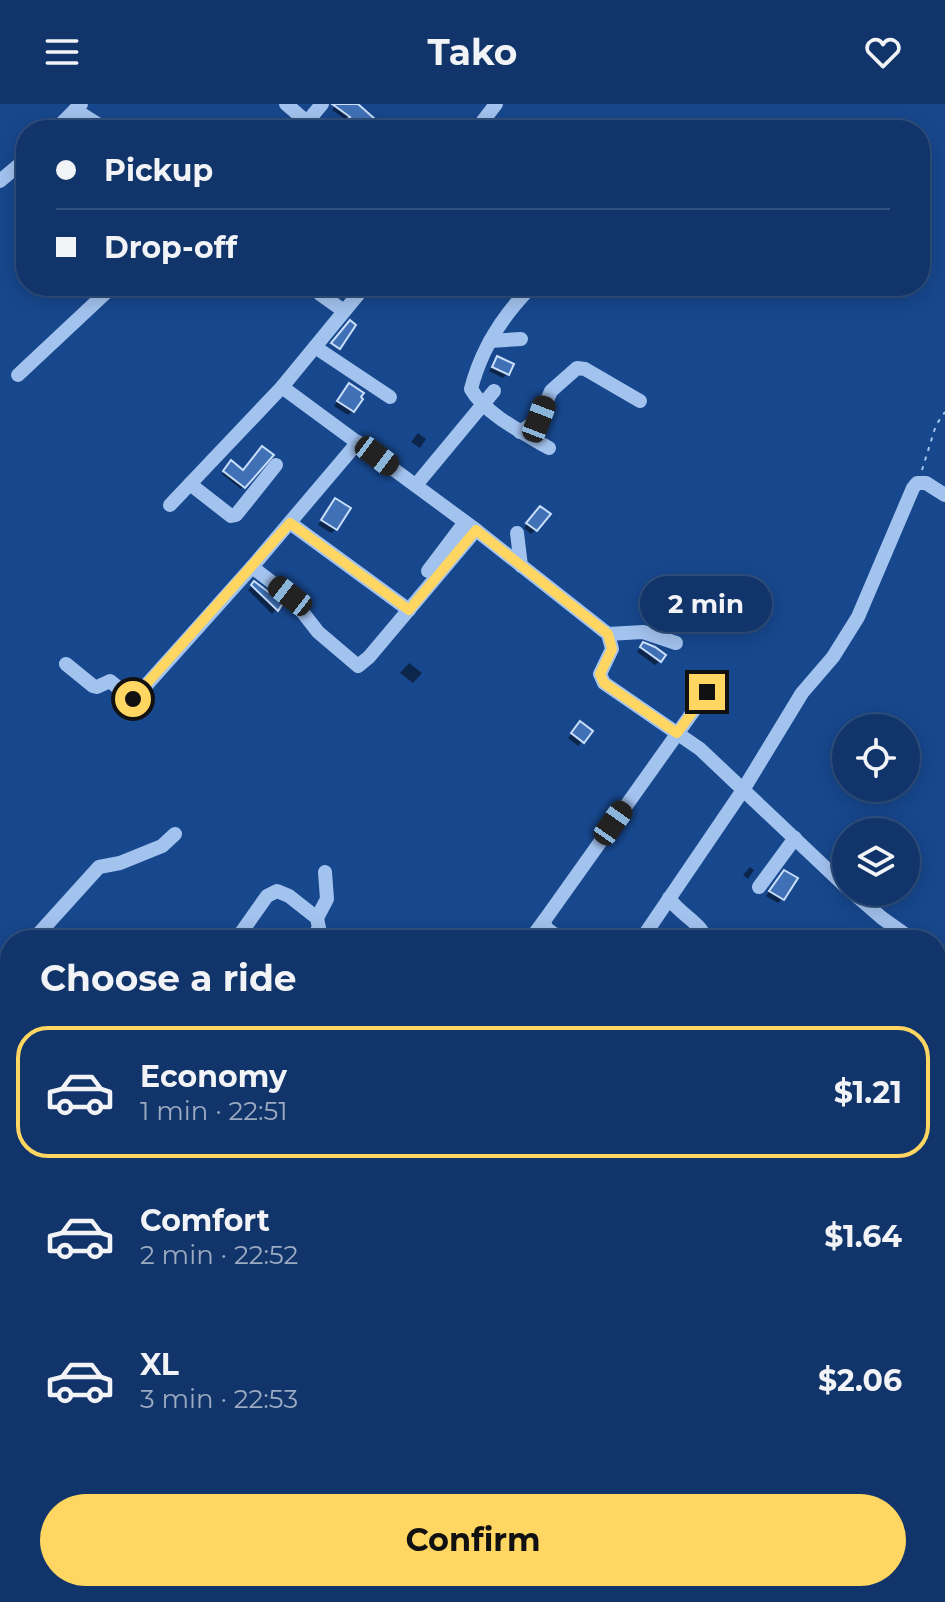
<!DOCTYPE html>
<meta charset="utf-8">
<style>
:root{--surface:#11356a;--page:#1a3d70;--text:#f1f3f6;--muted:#9cabc1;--line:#30507e;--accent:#ffd661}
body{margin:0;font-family:Montserrat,sans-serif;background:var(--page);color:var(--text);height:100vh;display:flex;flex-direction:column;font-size:30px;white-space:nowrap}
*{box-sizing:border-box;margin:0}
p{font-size:26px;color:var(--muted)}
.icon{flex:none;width:44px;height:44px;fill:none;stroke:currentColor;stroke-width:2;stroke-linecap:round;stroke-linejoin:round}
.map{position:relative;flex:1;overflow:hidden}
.drawer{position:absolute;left:0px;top:826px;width:946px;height:672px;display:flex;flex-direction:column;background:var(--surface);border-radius:32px 32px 0 0;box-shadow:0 4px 20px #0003,0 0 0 2px var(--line)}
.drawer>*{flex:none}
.banner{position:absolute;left:16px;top:16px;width:914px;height:176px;border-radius:32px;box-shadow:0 4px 20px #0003,0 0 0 2px var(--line);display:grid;align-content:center;height:176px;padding:0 40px;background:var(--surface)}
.fabs{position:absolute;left:832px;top:610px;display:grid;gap:16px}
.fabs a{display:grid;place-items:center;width:88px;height:88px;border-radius:50%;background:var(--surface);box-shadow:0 4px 20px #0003,0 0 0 2px var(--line);font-size:40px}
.end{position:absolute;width:36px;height:36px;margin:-18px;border:10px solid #ffd661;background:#111;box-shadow:0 0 0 4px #111}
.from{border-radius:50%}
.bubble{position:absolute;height:56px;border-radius:28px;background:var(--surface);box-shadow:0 4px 20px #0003,0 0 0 2px var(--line);font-size:26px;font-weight:700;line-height:56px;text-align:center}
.car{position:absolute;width:24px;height:48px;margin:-24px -12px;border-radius:10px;box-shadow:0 0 6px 2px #0007;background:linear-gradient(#222 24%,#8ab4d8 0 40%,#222 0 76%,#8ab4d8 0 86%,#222 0)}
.banner b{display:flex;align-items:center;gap:28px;height:76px;font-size:30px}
.banner b+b{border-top:2px solid var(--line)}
.banner i{width:20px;height:20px;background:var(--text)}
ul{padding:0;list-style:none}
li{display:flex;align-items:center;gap:24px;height:132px;margin:0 16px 12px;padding:0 24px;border:4px solid transparent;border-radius:32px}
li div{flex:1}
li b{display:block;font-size:30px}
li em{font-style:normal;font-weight:700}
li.selected{border-color:var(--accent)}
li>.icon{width:72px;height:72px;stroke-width:1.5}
h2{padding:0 40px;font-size:36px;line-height:96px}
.primary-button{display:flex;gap:16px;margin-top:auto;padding:16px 40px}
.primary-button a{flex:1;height:92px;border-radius:48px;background:var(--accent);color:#111;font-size:32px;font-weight:700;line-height:92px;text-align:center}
header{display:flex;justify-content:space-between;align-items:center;height:104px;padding:0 40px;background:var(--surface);font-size:36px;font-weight:700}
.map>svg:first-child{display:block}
.shadow{fill:#0007}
.building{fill:#4071b6;stroke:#c9defb;stroke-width:2}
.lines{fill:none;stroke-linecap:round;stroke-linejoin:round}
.path{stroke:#a3c3ef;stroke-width:2;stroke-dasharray:4 6;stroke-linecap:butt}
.minor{stroke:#a3c3ef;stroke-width:14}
.route{stroke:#ffd661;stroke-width:10}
</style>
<header><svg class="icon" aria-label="menu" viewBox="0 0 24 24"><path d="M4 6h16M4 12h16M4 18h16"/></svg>Tako<svg class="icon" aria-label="heart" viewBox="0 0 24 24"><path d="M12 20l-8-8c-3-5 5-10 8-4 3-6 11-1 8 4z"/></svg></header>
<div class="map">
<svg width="945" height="1498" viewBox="0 0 945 1498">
<rect width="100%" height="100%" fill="#17478d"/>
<g class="shadow">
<polygon points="336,0 351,0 362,26 347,26 343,22 348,17 332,6"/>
<polygon points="383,13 388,18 382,25 377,21"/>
<polygon points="320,182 349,182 339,194"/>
<polygon points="498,254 507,270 503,274 489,267"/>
<polygon points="345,286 353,307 348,311 334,302"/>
<polygon points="418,329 426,335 420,344 411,338"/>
<polygon points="271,352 241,385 222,370 231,359 243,368"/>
<polygon points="331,401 336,425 331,429 318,421"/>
<polygon points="536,409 535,426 531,430 524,424"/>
<polygon points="254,480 281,500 272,510 248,486"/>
<polygon points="643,541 660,557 655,561 637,548"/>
<polygon points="409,559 422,569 413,579 400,569"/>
<polygon points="576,624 582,638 578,642 568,634"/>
<polygon points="750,763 754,766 748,775 743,771"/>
<polygon points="780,773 782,795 778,799 766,792"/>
<polygon points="121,1488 133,1488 124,1498 117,1493"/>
<polygon points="322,1488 333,1488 337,1492 332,1498 320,1498 316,1495"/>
</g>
<g class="building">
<polygon points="332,0 358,0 375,15 364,26 355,26 345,17 350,13"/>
<polygon points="350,216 356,221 340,245 331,239"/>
<polygon points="497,252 514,260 509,271 492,263"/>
<polygon points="349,279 364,289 361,293 363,295 354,308 337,297"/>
<polygon points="262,342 274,351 245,384 223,367 231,356 243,366"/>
<polygon points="335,394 351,404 337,426 321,416"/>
<polygon points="540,402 551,410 537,427 526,419"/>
<polygon points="254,477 283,499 278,507 251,481"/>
<polygon points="643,538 655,543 666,551 661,558 640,543"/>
<polygon points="580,617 593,627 584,639 571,629"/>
<polygon points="784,766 798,774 784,796 769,787"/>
</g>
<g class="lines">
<polyline class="path" points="922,366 936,321 945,308"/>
<g class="minor">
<polyline points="81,0 75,6 107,26"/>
<polyline points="286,0 307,18"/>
<polyline points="55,26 75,6"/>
<polyline points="306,26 307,18 322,0"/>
<polyline points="476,26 496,0"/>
<polyline points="0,77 26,55"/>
<polyline points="365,182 282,283 476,426 608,530 612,545 600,570 604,579 700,645 846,783"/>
<path d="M532,182C503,211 481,246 471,285C485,310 525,330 549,344"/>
<polyline points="320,190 344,207"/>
<polyline points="490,237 521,235"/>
<polyline points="315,243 390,293"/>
<polyline points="18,271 113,182"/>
<polyline points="520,328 539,315 551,287 577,264 585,265 640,297"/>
<polyline points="190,380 231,412 236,411 276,361"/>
<polyline points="416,381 494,287"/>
<polyline points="170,401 282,283"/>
<polyline points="290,419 409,506"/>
<polyline points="517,429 521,462"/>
<polyline points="252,463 290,492 318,528 358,562 369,553 476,426"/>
<polyline points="428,467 465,418"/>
<polyline points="608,530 643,528 676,539"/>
<polyline points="66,560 93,582 97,583 110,577 133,596 252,463 358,338"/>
<polyline points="759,783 795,734"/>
<polyline points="852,788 882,814 913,836"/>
<path d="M669,794C679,810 702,819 706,836"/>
<polyline points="317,814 327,795 325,768"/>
<polyline points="33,836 99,763 120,759 162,742 175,730"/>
<polyline points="236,836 267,792 277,787 289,792 317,814 319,824 311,836"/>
<polyline points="530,836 544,817"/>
<polyline points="562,836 546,824 544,817 707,588"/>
<polyline points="641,836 743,686 802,589 833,553 858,513 913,384 917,379 926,379 945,391"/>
<polyline points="936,852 945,858"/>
<polyline points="0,872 10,861"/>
<polyline points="0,896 10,905"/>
<polyline points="936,1116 945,1120"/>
<polyline points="0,1147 10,1157"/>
<polyline points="936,1222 945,1208"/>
<polyline points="0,1435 10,1421"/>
<polyline points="348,1488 360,1498"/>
<polyline points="679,1488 689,1498"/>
<polyline points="288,1498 294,1488"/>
</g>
</g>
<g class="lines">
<polyline class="route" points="133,595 290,419 409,506 476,426 608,530 612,545 600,570 604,579 677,629 707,588"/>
</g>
</svg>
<div class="fabs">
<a><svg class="icon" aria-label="locate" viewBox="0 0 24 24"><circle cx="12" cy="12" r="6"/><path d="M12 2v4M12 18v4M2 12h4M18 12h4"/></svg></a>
<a><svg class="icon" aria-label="layers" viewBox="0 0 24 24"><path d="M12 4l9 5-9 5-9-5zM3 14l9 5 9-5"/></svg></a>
</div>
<i class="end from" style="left:133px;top:595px"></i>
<i class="end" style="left:707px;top:588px"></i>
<div class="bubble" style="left:640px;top:472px;width:132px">2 min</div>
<i class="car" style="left:539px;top:315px;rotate:21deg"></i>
<i class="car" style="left:377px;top:352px;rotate:127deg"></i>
<i class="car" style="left:290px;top:492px;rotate:308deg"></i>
<i class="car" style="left:613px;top:719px;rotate:35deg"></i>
<div class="banner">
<b><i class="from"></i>Pickup</b>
<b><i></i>Drop-off</b>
</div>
<section class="drawer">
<h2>Choose a ride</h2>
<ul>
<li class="selected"><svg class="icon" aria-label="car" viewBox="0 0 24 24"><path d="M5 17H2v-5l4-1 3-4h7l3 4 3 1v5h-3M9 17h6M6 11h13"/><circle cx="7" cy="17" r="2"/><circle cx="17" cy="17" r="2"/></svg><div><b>Economy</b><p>1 min · 22:51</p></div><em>$1.21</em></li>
<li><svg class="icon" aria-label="car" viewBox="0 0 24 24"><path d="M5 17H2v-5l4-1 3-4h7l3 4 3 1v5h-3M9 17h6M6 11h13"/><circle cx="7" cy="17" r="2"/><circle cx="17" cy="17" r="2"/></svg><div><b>Comfort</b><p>2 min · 22:52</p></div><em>$1.64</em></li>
<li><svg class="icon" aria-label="car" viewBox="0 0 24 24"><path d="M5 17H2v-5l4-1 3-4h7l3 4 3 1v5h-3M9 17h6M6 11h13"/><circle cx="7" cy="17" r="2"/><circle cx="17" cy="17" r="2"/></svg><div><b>XL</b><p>3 min · 22:53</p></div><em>$2.06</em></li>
</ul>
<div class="primary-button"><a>Confirm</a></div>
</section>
</div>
